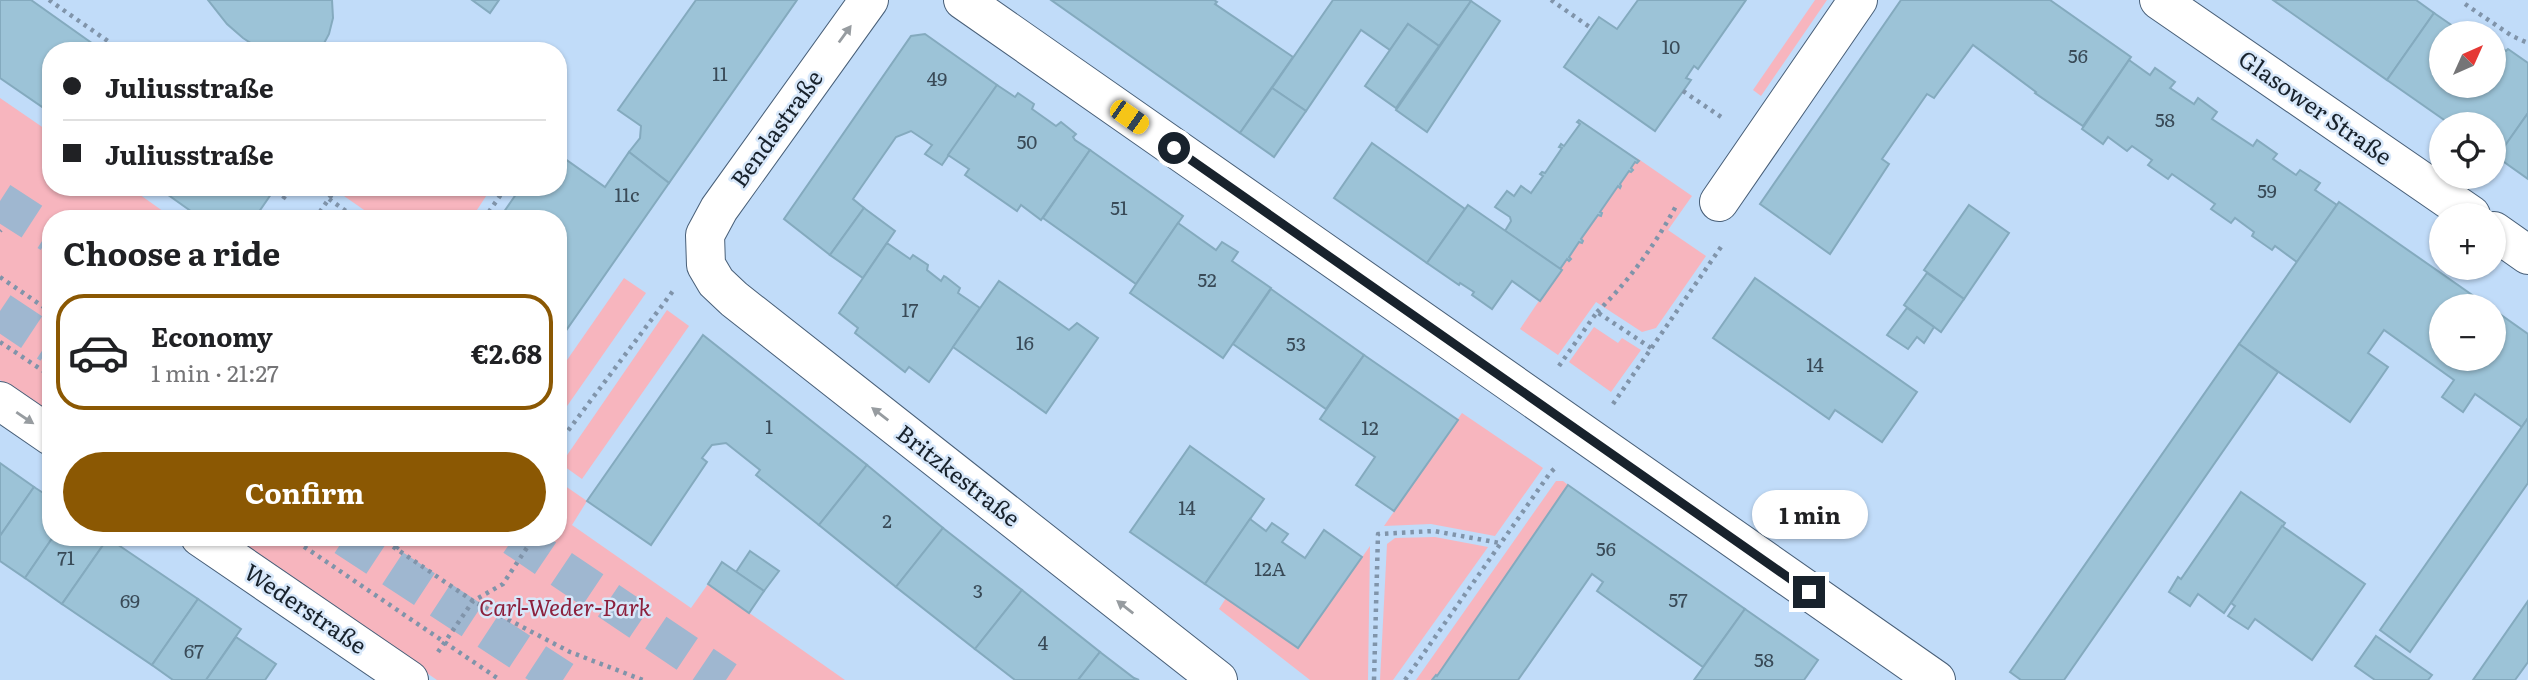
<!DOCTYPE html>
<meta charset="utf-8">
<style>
:root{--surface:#fff;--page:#f2f2f2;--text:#202124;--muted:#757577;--line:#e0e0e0;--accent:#8b5803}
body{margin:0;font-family:Literata,serif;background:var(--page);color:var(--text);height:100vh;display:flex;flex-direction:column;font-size:26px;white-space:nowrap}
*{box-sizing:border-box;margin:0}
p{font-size:23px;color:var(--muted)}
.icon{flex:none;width:38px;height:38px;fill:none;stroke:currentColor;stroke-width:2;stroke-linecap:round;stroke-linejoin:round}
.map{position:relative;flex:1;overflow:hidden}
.panel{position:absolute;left:42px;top:210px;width:525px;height:336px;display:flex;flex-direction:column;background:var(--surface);border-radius:28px;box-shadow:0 2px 5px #0004}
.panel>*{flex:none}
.guide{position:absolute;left:42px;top:42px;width:525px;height:154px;border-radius:28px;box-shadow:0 2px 5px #0004;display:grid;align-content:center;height:154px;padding:0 21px;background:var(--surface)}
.needle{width:46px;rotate:45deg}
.buttons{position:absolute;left:2429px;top:21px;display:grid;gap:14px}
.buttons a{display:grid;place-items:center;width:77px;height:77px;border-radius:50%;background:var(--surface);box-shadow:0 2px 5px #0004;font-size:35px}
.end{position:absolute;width:32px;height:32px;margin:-16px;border:9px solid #18222c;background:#fff;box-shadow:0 0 0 4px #fff}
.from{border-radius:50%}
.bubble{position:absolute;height:49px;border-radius:24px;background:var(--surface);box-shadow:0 2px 5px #0004;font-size:23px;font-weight:700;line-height:49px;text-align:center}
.car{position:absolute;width:21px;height:42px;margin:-21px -10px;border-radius:9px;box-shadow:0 0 5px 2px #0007;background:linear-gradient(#f5c518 24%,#345 0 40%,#f5c518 0 76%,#345 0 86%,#f5c518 0)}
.guide b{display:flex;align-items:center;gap:24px;height:66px;font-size:26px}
.guide b+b{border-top:2px solid var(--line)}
.guide i{width:18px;height:18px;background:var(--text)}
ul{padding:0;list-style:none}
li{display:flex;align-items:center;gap:21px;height:116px;margin:0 14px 10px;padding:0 7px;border:4px solid transparent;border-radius:28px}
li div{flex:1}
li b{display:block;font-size:26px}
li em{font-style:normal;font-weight:700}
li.current{border-color:var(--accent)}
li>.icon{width:63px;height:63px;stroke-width:1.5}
h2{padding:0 21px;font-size:32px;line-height:84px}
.button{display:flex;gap:14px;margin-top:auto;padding:14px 21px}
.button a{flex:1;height:80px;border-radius:42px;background:var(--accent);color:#fff;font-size:28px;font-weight:700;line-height:80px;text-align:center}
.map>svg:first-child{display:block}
.green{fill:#f7b5be}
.building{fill:#9cc3d7;stroke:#84aabe;stroke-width:2}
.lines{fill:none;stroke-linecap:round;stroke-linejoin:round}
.highway-tunnel{stroke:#9fb7d0;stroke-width:38;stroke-dasharray:38 19;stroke-linecap:butt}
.minor-casing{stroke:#485f78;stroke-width:40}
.path{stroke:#8094aa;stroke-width:4.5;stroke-dasharray:3.5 5;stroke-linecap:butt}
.minor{stroke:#fff;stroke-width:38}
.oneway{fill:#979ca0}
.route{stroke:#18222c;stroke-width:9}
.labels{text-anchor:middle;stroke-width:5;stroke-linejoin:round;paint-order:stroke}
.number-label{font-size:19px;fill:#394a57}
.street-label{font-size:23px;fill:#18222c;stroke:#d8e8fa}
.park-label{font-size:23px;font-style:italic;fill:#8c213d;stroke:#d8e8fa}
</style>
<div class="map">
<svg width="2528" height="680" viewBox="0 0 2528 680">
<rect width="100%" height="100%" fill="#c1dcf9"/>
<g class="green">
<polygon points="1815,0 1827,0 1761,96 1753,90"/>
<polygon points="0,98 51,133 51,187 129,187 174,219 51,219 51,415 0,380"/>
<polygon points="1637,158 1692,196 1668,230 1706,256 1656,328 1642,332 1596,302 1558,355 1520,329 1567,259 1571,259 1569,257 1579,242 1582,243 1581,239 1598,215 1601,216 1600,212 1618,186 1620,188 1620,184 1629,171 1633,170 1631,168 1635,162 1639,161"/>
<polygon points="350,187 492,187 471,219 377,219 344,196"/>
<polygon points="624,278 646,293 558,419 558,373"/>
<polygon points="667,310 689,326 582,479 561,464"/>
<polygon points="1594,327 1618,343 1622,338 1641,350 1611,392 1569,362"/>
<polygon points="1462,413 1543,468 1495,536 1431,524 1384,526"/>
<polygon points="558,481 587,501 572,525 691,608 708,584 845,680 437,680 228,537 558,537"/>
<polygon points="1556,481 1563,481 1568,485 1437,676 1435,675 1432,680 1416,680"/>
<polygon points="1435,537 1488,547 1393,680 1380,680 1387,544 1395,538"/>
<polygon points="1370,546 1368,680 1310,680 1219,609 1226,598 1298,648"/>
</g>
<g class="building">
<polygon points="0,0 31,0 103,51 51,51 51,113 0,78"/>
<polygon points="208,0 332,0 333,18 329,34 322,47 317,51 263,51 243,38 227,24"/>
<polygon points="472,0 499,0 490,13"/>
<polygon points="696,0 797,0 669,183 629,152 640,138 641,126 618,110"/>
<polygon points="1051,0 1214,0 1217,2 1215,4 1293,57 1240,133"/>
<polygon points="1333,0 1469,0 1471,1 1439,46 1408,24 1390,50 1361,30 1306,111 1272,88"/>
<polygon points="1638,0 1746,0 1698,69 1694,66 1686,78 1691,80 1655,131 1564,67 1599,17 1617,29"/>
<polygon points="1901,0 2050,0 2131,57 2083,126 2035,93 2036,92 1973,45 1934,98 1927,94 1882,159 1889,164 1830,254 1760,204"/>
<polygon points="2273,0 2416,0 2434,13 2387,80"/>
<polygon points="1471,1 1500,21 1427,132 1396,110"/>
<polygon points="2434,13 2463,33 2441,33 2441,86 2494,86 2494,42 2506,51 2508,49 2528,63 2528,113 2497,157 2494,155 2494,124 2450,124 2387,80"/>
<polygon points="1408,24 1439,46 1396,108 1365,86"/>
<polygon points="925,34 997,85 942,165 925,154 932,145 911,131 896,137 853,199 864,208 830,255 784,219 911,36"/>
<polygon points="2129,60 2150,75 2155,68 2175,82 2170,88 2194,104 2198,98 2217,112 2212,119 2253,146 2257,140 2277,154 2273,159 2296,175 2300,170 2320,183 2315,190 2337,205 2297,262 2275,246 2272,250 2252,236 2254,232 2235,218 2231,223 2211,209 2215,204 2172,174 2168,179 2148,165 2152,160 2132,146 2127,151 2108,137 2103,144 2082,129"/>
<polygon points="997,85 1015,97 1018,93 1034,104 1032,109 1056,126 1061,122 1076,134 1073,137 1075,140 1090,150 1041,220 1021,205 1017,211 965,175 969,169 948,155"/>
<polygon points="1272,88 1306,111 1274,157 1240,133"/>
<polygon points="2528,113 2528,179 2497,157"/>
<polygon points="1579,120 1639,161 1637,163 1635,162 1631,168 1633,170 1631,172 1629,171 1620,184 1621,186 1620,188 1618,186 1600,212 1602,213 1601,216 1598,215 1581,239 1583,241 1582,243 1579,242 1569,257 1571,259 1569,261 1567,259 1560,269 1505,231 1511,221 1510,217 1495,207 1507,191 1514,196 1521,186 1531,193 1543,176 1540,174 1542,172 1545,173 1562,148 1559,147 1561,144 1564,146 1580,124 1577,122"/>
<polygon points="1372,143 1465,209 1427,263 1334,198"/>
<polygon points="1090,150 1183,216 1136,284 1043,218"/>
<polygon points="629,152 669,183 558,342 558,219 499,219 521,187 558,187 558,154 605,187"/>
<polygon points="157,187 276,187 254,219 202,219"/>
<polygon points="2339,202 2488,306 2441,306 2441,359 2494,359 2494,310 2528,334 2528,418 2522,427 2475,394 2463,412 2442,397 2454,380 2384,330 2368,353 2388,367 2350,422 2239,344"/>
<polygon points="1468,205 1562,270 1540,301 1512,281 1492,309 1472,295 1474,292 1460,283 1459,285 1427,263"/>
<polygon points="1969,205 2009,233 1964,299 1924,270"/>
<polygon points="864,208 895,231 863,278 830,255"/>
<polygon points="1178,223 1216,250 1222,242 1238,252 1232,261 1271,288 1223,358 1130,293"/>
<polygon points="887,243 910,259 913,255 928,265 927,270 941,281 944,276 946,277 960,288 958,293 980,308 929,382 909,367 905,372 855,333 858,328 839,313"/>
<polygon points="1927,273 1964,299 1941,332 1904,305"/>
<polygon points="1755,278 1917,392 1882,442 1835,410 1829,419 1713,338"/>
<polygon points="999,281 1069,330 1077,323 1098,338 1046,413 953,347"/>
<polygon points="1271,289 1364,355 1326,409 1233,344"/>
<polygon points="1907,308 1934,327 1924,343 1917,337 1908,349 1887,335"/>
<polygon points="703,335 867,465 819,525 756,475 760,470 726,443 712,445 702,458 707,462 651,545 587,501"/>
<polygon points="2239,344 2278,372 2064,680 2021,680 2010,672"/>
<polygon points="1364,355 1458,420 1394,511 1356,485 1375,457 1320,419"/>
<polygon points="2528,418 2528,483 2410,652 2380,630"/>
<polygon points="1190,446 1264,499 1205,584 1130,532"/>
<polygon points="0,463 34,487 0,536"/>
<polygon points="867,465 943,528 896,587 819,525"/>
<polygon points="1568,485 1745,609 1703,667 1597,591 1603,582 1592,574 1518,680 1432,680 1436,675 1437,676"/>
<polygon points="34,487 51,498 51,537 53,537 25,578 0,561 0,536"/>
<polygon points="2241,492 2285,523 2224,613 2198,594 2190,606 2169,592 2178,577 2181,579"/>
<polygon points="1250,519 1266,531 1272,523 1288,534 1282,542 1305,558 1324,530 1362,557 1298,648 1205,584"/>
<polygon points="2282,526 2365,584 2312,660 2255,619 2248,629 2228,616 2235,606 2231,603"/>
<polygon points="943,528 1022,590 975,649 896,587"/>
<polygon points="53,537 108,538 62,604 25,578"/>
<polygon points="108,538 198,599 152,665 62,604"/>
<polygon points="750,551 779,571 764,591 736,572"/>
<polygon points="722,562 764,591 749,613 708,584"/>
<polygon points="1022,590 1100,652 1078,680 1015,680 975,649"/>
<polygon points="198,599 241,629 206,680 173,680 152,665"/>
<polygon points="2528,601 2528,662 2515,680 2473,680"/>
<polygon points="1745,609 1818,660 1804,680 1694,680"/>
<polygon points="2376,636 2432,675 2428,680 2375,680 2355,666"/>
<polygon points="236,637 276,664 265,680 206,680"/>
<polygon points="1100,652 1134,678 1139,680 1078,680"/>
</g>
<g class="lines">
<g class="highway-tunnel">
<polyline points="0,201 51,234"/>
<polyline points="0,311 51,345"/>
<polyline points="345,537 563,680"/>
<polyline points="514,537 726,680"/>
</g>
<defs>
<g id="minor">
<polyline points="869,0 719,209 705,235 706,265 716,282 734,299 1218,680"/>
<polyline points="963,0 1936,680"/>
<polyline points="2159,0 2471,215"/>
<polyline points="1719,202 1858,0"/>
<polyline points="2494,231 2528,255"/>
<polyline points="0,401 51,436"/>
<polyline points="200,537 409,680"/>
</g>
</defs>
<use href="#minor" class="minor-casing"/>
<g class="path">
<polyline points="49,0 122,51"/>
<polyline points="1551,0 1591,28"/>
<polyline points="2465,4 2512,36 2528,43"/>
<polyline points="430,51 444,44"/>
<polyline points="1683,91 1724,119"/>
<polyline points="283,199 292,187"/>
<polyline points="329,199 357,219"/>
<polyline points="315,219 337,187"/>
<polyline points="484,219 506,187"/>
<polyline points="0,231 1,230"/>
<polyline points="0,277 51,312"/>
<path d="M1597,312C1629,281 1655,245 1676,206"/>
<polyline points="0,342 51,376"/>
<polyline points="1559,366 1597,312 1651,348"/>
<polyline points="1613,404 1723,244"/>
<polyline points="558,444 673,291"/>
<polyline points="558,497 558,500"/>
<polyline points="290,537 500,680"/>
<polyline points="379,537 473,601 570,652 643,680"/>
<polyline points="396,549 405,537"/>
<polyline points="438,652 473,601 503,584 534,537"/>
<polyline points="1374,680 1378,534 1434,531 1500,543"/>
<polyline points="1405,680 1550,473 1555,468"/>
</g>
<use href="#minor" class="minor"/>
</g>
<defs><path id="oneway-solid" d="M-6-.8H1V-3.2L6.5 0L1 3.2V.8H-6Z" transform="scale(1.75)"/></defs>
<g class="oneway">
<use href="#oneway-solid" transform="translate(845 34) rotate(-54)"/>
<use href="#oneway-solid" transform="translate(880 414) rotate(-142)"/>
<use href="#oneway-solid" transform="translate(25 418) rotate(34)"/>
<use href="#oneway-solid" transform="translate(1125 607) rotate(-142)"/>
</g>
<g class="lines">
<polyline class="route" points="1174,148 1809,592"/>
</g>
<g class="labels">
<g class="number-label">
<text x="1671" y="54">10</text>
<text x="2078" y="63">56</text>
<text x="720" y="81">11</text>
<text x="937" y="86">49</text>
<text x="2165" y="127">58</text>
<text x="1027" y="149">50</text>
<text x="2267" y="198">59</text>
<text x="627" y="202">11c</text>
<text x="1119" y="215">51</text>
<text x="1207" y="287">52</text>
<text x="910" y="317">17</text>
<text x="1025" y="350">16</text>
<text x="1296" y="351">53</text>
<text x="1815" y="372">14</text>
<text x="769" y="434">1</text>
<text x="1370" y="435">12</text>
<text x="1187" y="515">14</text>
<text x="887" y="528">2</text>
<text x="1606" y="556">56</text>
<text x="66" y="565">71</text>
<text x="1270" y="576">12A</text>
<text x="978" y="598">3</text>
<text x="1678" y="607">57</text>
<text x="130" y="608">69</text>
<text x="1043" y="650">4</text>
<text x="194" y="658">67</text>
<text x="1764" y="667">58</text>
</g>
<g class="street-label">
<text transform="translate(2315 108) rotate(35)" y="8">Glasower Straße</text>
<text transform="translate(777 129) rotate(-54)" y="8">Bendastraße</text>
<text transform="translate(958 476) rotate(38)" y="8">Britzkestraße</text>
<text transform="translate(305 609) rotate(34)" y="8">Wederstraße</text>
</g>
<g class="park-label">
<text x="565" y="616">Carl-Weder-Park</text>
</g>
</g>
</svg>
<div class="buttons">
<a><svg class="needle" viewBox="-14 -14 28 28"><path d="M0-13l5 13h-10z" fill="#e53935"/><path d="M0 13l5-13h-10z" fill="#757577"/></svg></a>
<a><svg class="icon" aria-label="locate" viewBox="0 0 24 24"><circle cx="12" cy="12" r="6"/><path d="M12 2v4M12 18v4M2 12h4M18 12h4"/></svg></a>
<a>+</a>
<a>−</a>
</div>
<i class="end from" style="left:1174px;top:148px"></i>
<i class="end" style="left:1809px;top:592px"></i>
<div class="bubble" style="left:1752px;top:490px;width:116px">1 min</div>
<i class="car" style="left:1129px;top:117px;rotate:125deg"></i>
<div class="guide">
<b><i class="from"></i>Juliusstraße</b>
<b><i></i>Juliusstraße</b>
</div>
<section class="panel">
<h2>Choose a ride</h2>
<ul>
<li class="current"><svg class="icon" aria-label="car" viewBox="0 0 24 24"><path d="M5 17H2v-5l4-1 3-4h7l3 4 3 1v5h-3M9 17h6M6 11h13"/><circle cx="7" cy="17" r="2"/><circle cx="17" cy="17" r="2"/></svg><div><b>Economy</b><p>1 min · 21:27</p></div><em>€2.68</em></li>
</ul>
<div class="button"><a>Confirm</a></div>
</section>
</div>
